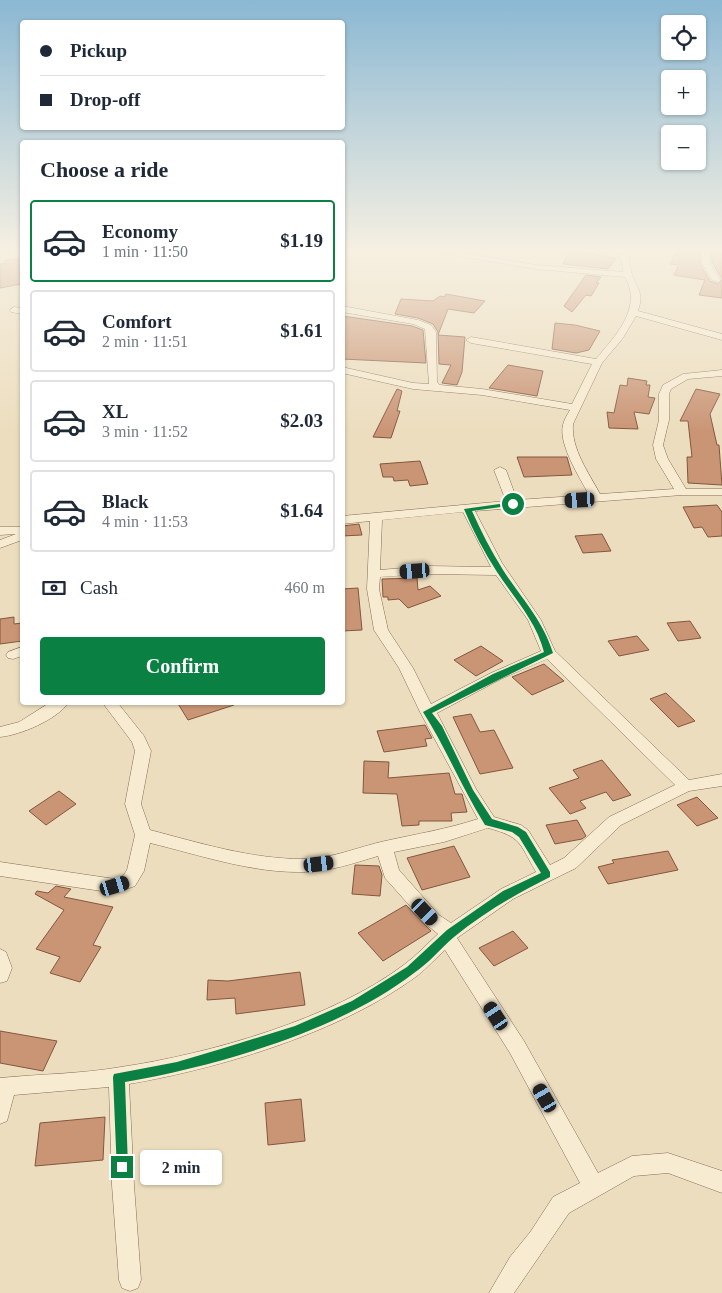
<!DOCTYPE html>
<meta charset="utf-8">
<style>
:root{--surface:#fff;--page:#f2f2f3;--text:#1f2937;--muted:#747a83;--line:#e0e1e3;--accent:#0b8043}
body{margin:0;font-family:"Times New Roman",serif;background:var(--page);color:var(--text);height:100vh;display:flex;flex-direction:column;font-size:19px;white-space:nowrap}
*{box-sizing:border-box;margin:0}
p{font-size:16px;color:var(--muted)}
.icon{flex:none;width:28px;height:28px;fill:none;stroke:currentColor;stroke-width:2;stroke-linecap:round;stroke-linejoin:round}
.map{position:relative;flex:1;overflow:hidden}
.side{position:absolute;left:20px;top:140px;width:325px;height:565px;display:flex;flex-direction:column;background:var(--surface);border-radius:5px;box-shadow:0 1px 4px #0004}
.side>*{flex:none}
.top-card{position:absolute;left:20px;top:20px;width:325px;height:110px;border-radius:5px;box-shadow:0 1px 4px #0004;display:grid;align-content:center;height:110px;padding:0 20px;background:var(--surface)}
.tools{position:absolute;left:661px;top:15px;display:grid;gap:10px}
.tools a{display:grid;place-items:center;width:45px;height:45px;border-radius:5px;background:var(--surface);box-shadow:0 1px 4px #0004;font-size:25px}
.end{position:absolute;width:22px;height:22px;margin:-11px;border:6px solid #0b8043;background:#fff;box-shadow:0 0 0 2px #fff}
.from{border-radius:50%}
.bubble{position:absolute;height:35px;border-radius:5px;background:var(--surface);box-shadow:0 1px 4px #0004;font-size:16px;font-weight:600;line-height:35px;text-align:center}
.car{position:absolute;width:15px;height:30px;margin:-15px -8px;border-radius:6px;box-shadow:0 0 4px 1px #0007;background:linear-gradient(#222 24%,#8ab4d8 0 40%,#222 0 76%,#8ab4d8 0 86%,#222 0)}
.top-card b{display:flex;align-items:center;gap:18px;height:48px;font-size:19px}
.top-card b+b{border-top:1px solid var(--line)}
.top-card i{width:12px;height:12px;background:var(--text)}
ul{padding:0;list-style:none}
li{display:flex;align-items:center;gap:15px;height:82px;margin:0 10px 8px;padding:0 10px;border:2px solid var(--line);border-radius:5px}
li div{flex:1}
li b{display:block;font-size:19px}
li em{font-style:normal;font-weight:600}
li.current{border-color:var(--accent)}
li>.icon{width:45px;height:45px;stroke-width:1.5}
h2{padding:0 20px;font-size:22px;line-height:60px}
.pay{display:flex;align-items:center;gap:12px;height:55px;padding:0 20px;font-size:19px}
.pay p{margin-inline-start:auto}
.cta{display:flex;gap:10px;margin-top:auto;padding:10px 20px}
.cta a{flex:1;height:58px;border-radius:5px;background:var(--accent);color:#fff;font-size:20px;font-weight:600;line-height:58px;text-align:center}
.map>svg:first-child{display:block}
.building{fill:#ca9575;stroke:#82573e}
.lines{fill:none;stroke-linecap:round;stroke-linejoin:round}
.minor-casing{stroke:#846d57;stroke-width:1}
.minor{fill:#f7ebd1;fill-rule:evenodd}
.route{fill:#0b8043}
</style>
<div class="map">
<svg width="722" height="1293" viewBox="0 0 722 1293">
<rect width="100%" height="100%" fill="#ecddbe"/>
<g class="building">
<polygon points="570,251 584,252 616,259 608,269 563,264"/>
<polygon points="677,251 699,251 700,264 710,281 718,284 722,279 712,262 711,251 722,251 722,298 699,295 705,280 674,275 679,265 670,264"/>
<polygon points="20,259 21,284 0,288 0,264 6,263 5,260"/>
<polygon points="586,275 601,277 596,283 599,283 591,296 586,295 572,312 564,306"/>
<polygon points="446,294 485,301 474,313 448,309 438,335 465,337 462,372 457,385 442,383 451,365 439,364 438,332 433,324 418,318 395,314 401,299 433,301 440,296 444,297"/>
<polygon points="342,316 412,326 423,330 426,363 342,359"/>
<polygon points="555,323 575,325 600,331 589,350 576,353 552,349"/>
<polygon points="508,365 543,371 537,396 489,388"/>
<polygon points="628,378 647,381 646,385 650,385 648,397 655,398 649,414 634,412 638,429 609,428 607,412 614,413 620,385 627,386"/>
<polygon points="397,389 402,391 397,411 400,411 391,438 373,437"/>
<polygon points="696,389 720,394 710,414 717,445 719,445 722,485 688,483 687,457 692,457 688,421 680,421"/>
<polygon points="517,457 567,457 572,475 524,477"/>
<polygon points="420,461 428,484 410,486 408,480 394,481 393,477 383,477 380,464"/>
<polygon points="717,505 722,512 722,536 708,537 702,527 694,528 683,507"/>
<polygon points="359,524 362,535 342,536 342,526"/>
<polygon points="602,534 611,551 583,553 575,536"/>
<polygon points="417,578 418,590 430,586 441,596 408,608 399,599 388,600 388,597 383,597 382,579"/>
<polygon points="358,588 362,630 342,631 342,589"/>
<polygon points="14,617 14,624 22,623 22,641 0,644 0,619"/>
<polygon points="690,621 701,638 678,641 667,623"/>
<polygon points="637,636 649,650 619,656 608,641"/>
<polygon points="481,646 503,661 476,676 454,660"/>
<polygon points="544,664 564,681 532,695 512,677"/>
<polygon points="666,693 695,721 678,727 650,699"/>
<polygon points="177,702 233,702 234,705 188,720"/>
<polygon points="471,714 480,732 494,730 513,768 480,774 453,717"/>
<polygon points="425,725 432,738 425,739 427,746 384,752 377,731"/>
<polygon points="602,760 631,795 613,801 606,792 580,801 586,808 570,814 549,788 579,778 573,770"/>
<polygon points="364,761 389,762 388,778 449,773 455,794 462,794 467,812 451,813 452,821 419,821 419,825 402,826 397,794 363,793"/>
<polygon points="59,791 76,804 46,825 29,811"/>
<polygon points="697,797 718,818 697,826 677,805"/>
<polygon points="577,820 586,836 582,839 555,844 546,825"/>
<polygon points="454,846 470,877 422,890 407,858"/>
<polygon points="668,851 678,870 608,884 598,867 614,863 612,860"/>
<polygon points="355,865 379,866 382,875 380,896 352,894"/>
<polygon points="56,886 71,889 64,897 113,907 93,945 101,947 80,982 50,973 60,957 36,949 64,910 35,894 37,891 48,893"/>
<polygon points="406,905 431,931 383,961 358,933"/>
<polygon points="513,931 528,948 494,966 479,948"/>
<polygon points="300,972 305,1005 236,1014 235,998 207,1000 208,980 228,981"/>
<polygon points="0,1031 57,1041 43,1071 0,1063"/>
<polygon points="301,1099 305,1141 268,1145 265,1103"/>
<polygon points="105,1117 103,1160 35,1166 40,1123"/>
</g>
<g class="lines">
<defs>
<g id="minor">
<path d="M429,251H448L536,265L623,272L621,258L585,251L628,254C630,261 630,268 632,275C638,291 644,292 638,311L722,334V340L636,316L623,338L602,363L573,424C571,449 589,473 600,494L674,489L656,459L653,445L659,420V394L663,385L683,374L722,370V376L688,379L671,389L669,394V420L663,445L668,459L686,489H722V495H682L475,511L502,563L541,620L555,651L689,780L722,774V786L689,791L621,825L576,868L513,899L457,938L524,1041L598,1173L632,1156L668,1153L722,1171V1193L668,1173L634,1176L569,1213L514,1293H489L510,1257L531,1231L553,1197L580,1183L510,1053L445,950C436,958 427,968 417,976C341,1032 222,1068 129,1084L134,1185L141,1280L138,1288L130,1291L122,1288L119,1280L112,1185L109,1087L14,1095L7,1121L0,1124V1078C40,1074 81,1074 121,1067C209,1054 333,1019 405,964C417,955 427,944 438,934L427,925L385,878L378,856C354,863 329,872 303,872C251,873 200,855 150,843L144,871L135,886L115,893L0,876V862L115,879L123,876L127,870L135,835L125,804L135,751L132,742L102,702H117L144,736L151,751L141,804L150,830C200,843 251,859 303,859C331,859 358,847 385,841C417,834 447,829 478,819L420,712L399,668L374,630L367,589L370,521L342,524V516L506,501L494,470L500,467L506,470L517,500L589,495C580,478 558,444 563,425C564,420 567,415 570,410L482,395L413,389L342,373V367L413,383L429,384L425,329L413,324L342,312V306L418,320L431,325L436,332L437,382L440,385L482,389L572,404L592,364L471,343L466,340L471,337L596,359C615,336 643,308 625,277L536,269ZM463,512L491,567L427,566L380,570L382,520ZM427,574L496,575L528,620L541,651L491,673L431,704L413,668L388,630L379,589L380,577ZM547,659L675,785L609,817L564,858L550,865L528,830L521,825L494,817L476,789L437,713L501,679ZM488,828C522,837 519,843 536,872L501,889L451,923L439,915L399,870L394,852L444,842Z"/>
<polygon points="701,251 709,251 710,263 720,280 719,282 712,280 702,263"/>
<polygon points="14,307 22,308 22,314 11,312 10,310"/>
<polygon points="0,527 22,527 22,540 0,548 0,540 16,534 0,535"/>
<polygon points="22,647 22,656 13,659 8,658 6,655 8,652"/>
<path d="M51,702H69C57,720 20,735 0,737V727L19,722Z"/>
<polygon points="0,949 6,952 12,968 7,981 0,983"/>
</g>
</defs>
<use href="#minor" class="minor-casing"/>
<use href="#minor" class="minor"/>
</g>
<linearGradient id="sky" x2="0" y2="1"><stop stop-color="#8bb8d3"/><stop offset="0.58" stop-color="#f6f0e2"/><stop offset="1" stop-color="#f6f0e2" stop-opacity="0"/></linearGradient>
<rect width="722" height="432" fill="url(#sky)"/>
<path class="route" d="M513,502L515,505L472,511C481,531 491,551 503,570C521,598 543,620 553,653L432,713L442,726L473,790L492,819L518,827L526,832L550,872V877C516,894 483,913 454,937C440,949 429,963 414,973C339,1031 217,1066 125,1082L128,1167L126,1172L122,1174L117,1172L113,1077L114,1074L177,1062L224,1048L295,1026L352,1001L407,967L447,930L503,891L541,873L519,837L512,832L485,825C462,788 446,748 423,712L493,674L544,652C536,621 514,598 497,572C484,552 473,531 464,509Z"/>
</svg>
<div class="tools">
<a><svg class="icon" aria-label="locate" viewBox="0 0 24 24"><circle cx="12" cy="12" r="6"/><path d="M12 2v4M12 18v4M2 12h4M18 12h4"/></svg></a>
<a>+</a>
<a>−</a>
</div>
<i class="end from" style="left:513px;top:504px"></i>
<i class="end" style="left:122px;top:1167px"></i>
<div class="bubble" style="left:140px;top:1150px;width:82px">2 min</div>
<i class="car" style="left:580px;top:500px;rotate:267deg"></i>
<i class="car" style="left:415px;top:571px;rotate:266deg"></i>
<i class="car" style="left:319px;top:864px;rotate:83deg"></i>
<i class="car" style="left:115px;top:886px;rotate:73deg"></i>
<i class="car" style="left:425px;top:912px;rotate:136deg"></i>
<i class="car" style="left:496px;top:1016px;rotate:327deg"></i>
<i class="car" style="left:545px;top:1098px;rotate:330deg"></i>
<div class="top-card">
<b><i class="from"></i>Pickup</b>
<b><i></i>Drop-off</b>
</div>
<section class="side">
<h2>Choose a ride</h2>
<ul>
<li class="current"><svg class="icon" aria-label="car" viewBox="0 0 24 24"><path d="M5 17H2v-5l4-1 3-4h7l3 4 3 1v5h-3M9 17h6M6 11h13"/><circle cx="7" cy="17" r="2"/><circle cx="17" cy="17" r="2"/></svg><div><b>Economy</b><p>1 min · 11:50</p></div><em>$1.19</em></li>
<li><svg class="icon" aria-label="car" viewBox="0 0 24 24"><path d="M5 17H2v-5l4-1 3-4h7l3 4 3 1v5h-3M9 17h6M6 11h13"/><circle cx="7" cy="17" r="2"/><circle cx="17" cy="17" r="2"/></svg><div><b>Comfort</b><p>2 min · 11:51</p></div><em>$1.61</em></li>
<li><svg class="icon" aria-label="car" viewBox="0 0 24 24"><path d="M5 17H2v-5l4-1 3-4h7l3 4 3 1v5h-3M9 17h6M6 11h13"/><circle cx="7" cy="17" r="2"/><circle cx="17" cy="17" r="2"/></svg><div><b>XL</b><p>3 min · 11:52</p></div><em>$2.03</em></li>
<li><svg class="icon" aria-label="car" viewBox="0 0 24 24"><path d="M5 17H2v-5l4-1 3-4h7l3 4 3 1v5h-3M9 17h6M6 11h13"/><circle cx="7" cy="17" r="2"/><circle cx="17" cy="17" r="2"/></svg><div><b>Black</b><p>4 min · 11:53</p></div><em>$1.64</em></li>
</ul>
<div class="pay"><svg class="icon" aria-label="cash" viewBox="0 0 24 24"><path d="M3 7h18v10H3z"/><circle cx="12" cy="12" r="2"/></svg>Cash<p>460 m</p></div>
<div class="cta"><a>Confirm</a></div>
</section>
</div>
